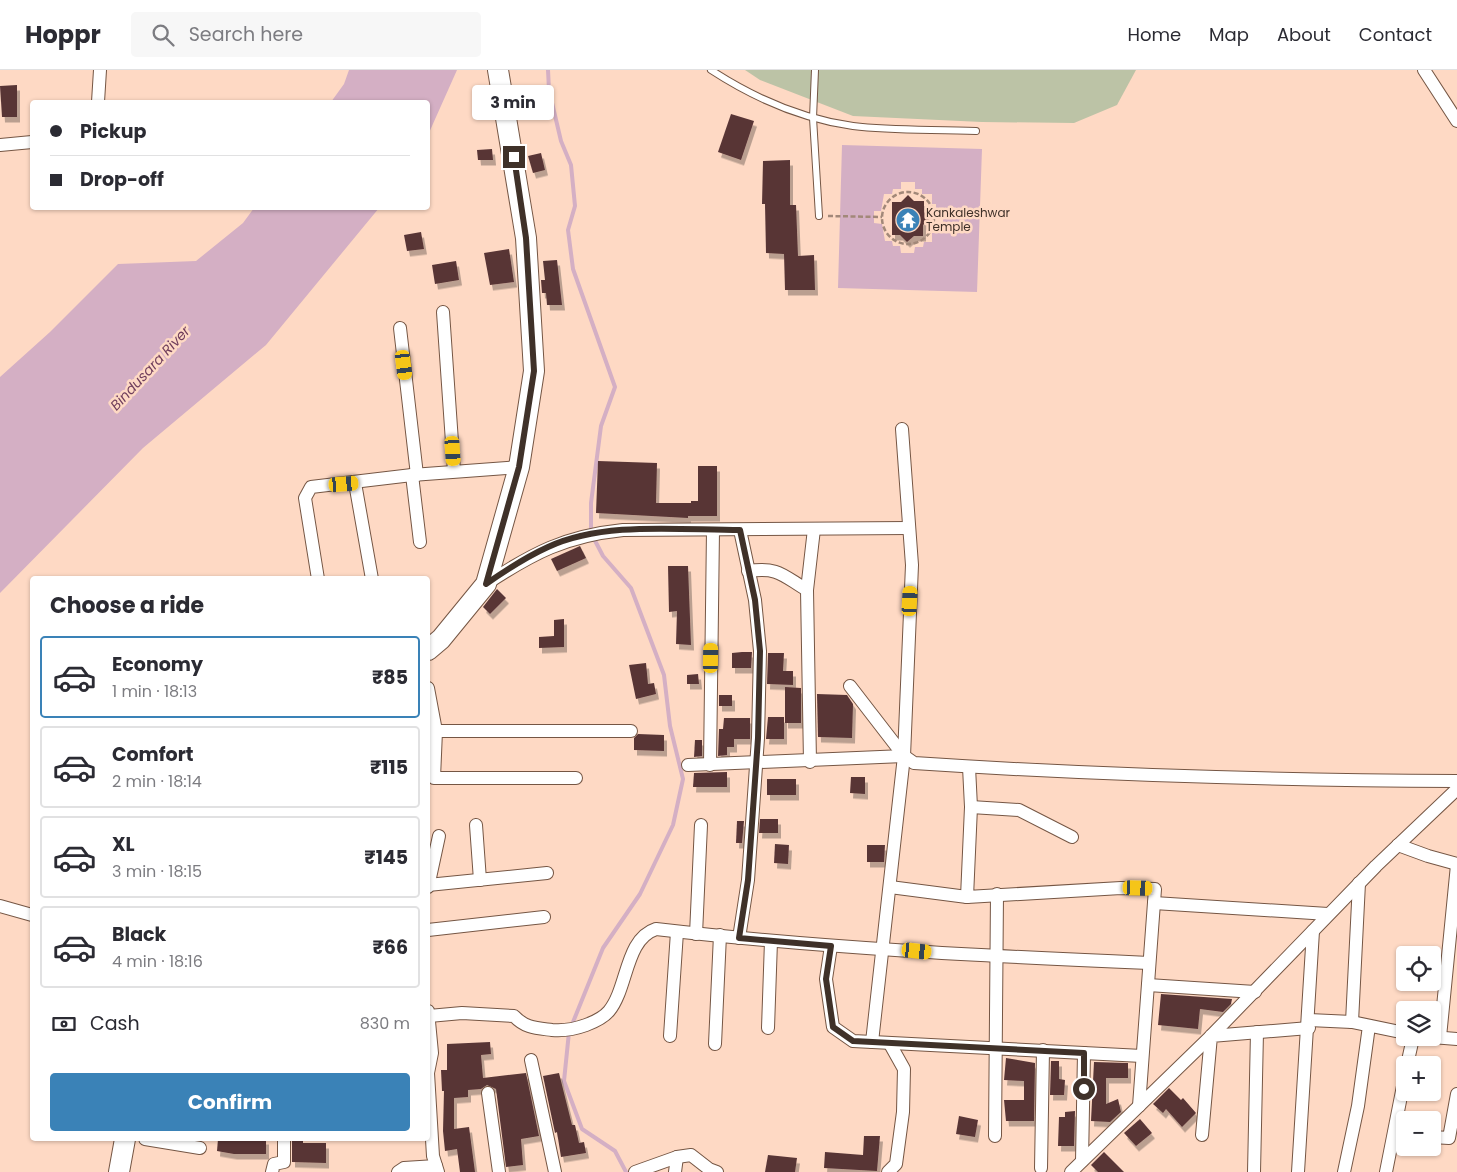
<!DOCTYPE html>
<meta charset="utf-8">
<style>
:root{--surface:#fff;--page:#f7f7f7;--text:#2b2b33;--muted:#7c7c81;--line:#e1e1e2;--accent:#3a82b7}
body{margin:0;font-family:Poppins,sans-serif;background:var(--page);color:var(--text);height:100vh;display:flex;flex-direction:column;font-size:19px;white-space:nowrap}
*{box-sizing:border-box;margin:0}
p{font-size:16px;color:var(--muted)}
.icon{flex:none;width:28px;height:28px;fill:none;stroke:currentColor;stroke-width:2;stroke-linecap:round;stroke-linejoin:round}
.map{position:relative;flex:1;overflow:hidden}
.drawer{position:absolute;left:30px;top:506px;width:400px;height:565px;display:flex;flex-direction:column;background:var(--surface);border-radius:5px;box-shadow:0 1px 4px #0004}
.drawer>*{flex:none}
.guide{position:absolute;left:30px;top:30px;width:400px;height:110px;border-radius:5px;box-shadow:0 1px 4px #0004;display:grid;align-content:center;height:110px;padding:0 20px;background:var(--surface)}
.tools{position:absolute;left:1396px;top:876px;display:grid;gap:10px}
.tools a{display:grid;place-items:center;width:45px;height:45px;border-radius:5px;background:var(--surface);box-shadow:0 1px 4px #0004;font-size:25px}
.end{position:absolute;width:22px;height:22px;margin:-11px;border:6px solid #3f3129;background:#fff;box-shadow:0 0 0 2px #fff}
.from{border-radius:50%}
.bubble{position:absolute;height:35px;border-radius:5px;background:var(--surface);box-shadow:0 1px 4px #0004;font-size:16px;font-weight:700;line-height:35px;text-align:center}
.car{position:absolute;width:15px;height:30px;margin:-15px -8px;border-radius:6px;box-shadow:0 0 4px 1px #0007;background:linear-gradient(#f5c518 24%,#345 0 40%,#f5c518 0 76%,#345 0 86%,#f5c518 0)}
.guide b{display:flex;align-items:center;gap:18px;height:48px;font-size:19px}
.guide b+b{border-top:1px solid var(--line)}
.guide i{width:12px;height:12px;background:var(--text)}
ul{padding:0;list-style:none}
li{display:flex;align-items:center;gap:15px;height:82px;margin:0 10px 8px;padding:0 10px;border:2px solid var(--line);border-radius:5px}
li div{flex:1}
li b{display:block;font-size:19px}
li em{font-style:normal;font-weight:700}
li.current{border-color:var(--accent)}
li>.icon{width:45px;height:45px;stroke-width:1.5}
h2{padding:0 20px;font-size:22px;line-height:60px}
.pay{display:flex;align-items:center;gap:12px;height:55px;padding:0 20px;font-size:19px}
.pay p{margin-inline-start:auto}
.action{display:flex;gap:10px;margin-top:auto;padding:10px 20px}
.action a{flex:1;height:58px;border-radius:5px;background:var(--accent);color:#fff;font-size:20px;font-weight:700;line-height:58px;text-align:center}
header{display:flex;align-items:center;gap:30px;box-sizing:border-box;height:70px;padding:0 25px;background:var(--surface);border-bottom:1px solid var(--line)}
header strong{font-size:24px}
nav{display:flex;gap:28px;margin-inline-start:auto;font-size:18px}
.search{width:350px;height:45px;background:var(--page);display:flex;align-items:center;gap:12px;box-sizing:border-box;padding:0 18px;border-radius:5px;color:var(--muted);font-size:19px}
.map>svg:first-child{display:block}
.green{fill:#bcc3a6}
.water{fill:#d4afc4;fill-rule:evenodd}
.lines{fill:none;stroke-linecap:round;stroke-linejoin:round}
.stream{stroke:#d4afc4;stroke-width:4}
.building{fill:#583536;filter:url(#shadow)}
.service-casing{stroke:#755644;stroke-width:8}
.minor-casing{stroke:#755644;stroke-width:14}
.primary-casing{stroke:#755644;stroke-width:22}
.path{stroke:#a28879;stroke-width:2.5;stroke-dasharray:5 2.5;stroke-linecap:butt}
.service{stroke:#fff;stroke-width:6}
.minor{stroke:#fff;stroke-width:12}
.primary{stroke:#fff;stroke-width:20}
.route{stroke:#3f3129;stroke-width:6}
.labels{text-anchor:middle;stroke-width:5;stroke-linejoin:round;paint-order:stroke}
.poi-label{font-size:12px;fill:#3f3129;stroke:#fed9c4;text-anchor:start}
.water-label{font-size:14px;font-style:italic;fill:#703e5c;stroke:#fed9c4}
</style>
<header>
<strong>Hoppr</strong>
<div class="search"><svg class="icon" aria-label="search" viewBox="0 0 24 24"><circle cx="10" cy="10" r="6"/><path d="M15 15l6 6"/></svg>Search here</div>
<nav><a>Home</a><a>Map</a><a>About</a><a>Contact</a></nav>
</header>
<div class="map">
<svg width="1457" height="1102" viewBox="0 0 1457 1102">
<defs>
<filter id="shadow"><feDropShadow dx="3" dy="5.5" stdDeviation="0" flood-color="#0004"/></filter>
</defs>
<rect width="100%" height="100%" fill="#fed9c4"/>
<polygon class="green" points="745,0 1136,0 1117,35 1074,53 982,52 853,46 760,10"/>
<g class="water">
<polygon points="349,0 457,0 428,65 428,32 331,32 344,14"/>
<path d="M842,75L982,79L977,222L838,218ZM901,112H915V119H922V124H932V134H936V141H943V156H937V163H932V172H924L923,177H915L914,183H901L900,176H893L892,171H885L882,154L874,153V141H881L884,124H892L893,119H901Z"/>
<polygon points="254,138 379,138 266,275 143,378 0,523 0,307 50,262 118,194 196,191 243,153"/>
</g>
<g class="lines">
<polyline class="stream" points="548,0 549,20 561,71 571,95 575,136 568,160 573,199 615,317 601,356 591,433 591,463 603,486 631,518 664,605 670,656 683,709 673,755 640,824 603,878 569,962 564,1011 582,1059 615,1081 626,1102"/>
</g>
<g class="building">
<polygon points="17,15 17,47 2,47 0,16"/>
<polygon points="731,44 754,51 741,90 718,82"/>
<polygon points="492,79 493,90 478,90 477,80"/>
<polygon points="541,83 545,100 533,103 528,86"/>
<polygon points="790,90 790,135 796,135 798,186 814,185 815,220 785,220 784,184 766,183 765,134 762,134 763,91"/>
<polygon points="908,125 914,131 924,131 924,142 930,148 923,155 923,166 914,166 907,172 900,165 892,165 892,132 901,132"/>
<polygon points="421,162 424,179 407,181 404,165"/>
<polygon points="509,179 514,212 490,215 484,183"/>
<polygon points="557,190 562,235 547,235 546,223 542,223 541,210 545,210 543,191"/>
<polygon points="456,191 459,210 435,214 432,195"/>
<polygon points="598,391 657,393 656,433 691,433 691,431 698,431 698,396 717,396 717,446 688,446 688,448 596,443"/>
<polygon points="580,476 586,488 557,501 551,489"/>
<polygon points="668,496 688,496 691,575 676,574 677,541 669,542"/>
<polygon points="497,519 506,528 490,544 483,537"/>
<polygon points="564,549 564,577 539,578 539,567 554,566 554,550"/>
<polygon points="742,582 752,582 751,598 732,598 732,583"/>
<polygon points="768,583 784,583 783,601 793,601 793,615 767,614"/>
<polygon points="646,593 648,614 654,613 656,624 636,629 629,595"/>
<polygon points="698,604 699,614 687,614 687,605"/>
<polygon points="785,617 801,618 801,653 785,653"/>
<polygon points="817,624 847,625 853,634 852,668 818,667"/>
<rect x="719" y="625" width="13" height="11"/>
<polygon points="768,647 784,647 784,669 766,669"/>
<polygon points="724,648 750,648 750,669 734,669 734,677 727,677 727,685 718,686 719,659 723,659"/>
<polygon points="638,664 664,665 664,681 634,680 634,668"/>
<polygon points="695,670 702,670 702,686 694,687"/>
<polygon points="727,702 727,717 693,717 694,703"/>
<polygon points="851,707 865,707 865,724 850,723"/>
<rect x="767" y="709" width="29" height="16"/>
<polygon points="760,749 778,749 778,763 759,763"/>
<polygon points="737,751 744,751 742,773 736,773"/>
<polygon points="775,774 789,775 788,794 774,793"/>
<polygon points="867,775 885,775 884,792 867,792"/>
<polygon points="1161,924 1232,929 1231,934 1223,942 1200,939 1198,959 1158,955"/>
<polygon points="490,972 491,984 481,985 483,1008 526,1003 539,1066 521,1069 523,1095 506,1097 496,1019 487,1015 481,1019 468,1020 468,1027 454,1028 454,1059 469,1057 475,1102 460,1102 457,1079 445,1081 443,1061 444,1021 442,1021 441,1000 447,1000 447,974"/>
<polygon points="1006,988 1035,993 1034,1051 1006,1051 1004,1030 1024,1030 1024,1011 1004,1010"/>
<polygon points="1051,991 1059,991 1059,1009 1065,1010 1064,1025 1050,1025"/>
<polygon points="1094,992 1128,993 1128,1008 1106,1008 1106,1034 1118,1029 1121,1042 1110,1052 1091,1051"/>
<polygon points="559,1003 572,1055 575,1055 579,1073 584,1072 586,1083 561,1087 557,1062 555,1063 543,1006"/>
<polygon points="1169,1018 1181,1030 1183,1028 1196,1043 1182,1057 1166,1039 1163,1043 1153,1034"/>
<polygon points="1075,1041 1074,1076 1058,1076 1059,1047 1065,1047 1065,1042"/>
<polygon points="959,1046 978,1050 975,1067 956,1064"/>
<polygon points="1140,1049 1152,1063 1136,1076 1124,1063"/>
<polygon points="864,1066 880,1066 877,1101 824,1098 825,1082 863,1085"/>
<polygon points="218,1069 266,1069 266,1084 234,1084 217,1081"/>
<polygon points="292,1069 303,1069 303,1073 326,1073 326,1093 292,1092"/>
<polygon points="1104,1082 1124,1102 1098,1102 1091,1095"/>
<polygon points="768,1085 797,1088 795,1102 765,1102"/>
</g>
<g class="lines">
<defs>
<g id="service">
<path d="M711,0C754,28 802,49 853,56C893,61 935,59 976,61"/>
<polyline points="815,0 813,48 819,146"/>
</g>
<g id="minor">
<polyline points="1424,0 1457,51"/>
<polyline points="98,32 100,0"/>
<polyline points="0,75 32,72"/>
<polyline points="443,242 454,401"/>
<polyline points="400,258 417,405"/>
<polyline points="412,405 420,472"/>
<polyline points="355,413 372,509"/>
<path d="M748,501C779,497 782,505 807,520L810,692"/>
<polyline points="318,509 305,428 311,417 412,405 519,397"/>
<path d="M486,514C533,483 565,466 623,460L909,458"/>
<polyline points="807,520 814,459"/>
<path d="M850,616L904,686L914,693C1094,705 1276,710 1457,711"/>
<polyline points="428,618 436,661 434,708 576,708"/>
<polyline points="436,661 631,661"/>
<polyline points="688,695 904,686"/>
<polyline points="710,695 713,460"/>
<polyline points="969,697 971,737 967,827 1121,818 1155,819 1139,1036"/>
<polyline points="971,737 1019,740 1072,767"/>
<polyline points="476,755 480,810"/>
<polyline points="1398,775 1428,786 1457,794"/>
<polyline points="428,815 547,803"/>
<polyline points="428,817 439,766"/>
<polyline points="890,817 967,827"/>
<polyline points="1154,833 1328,844"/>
<polyline points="0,836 32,845"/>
<polyline points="428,860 544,847"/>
<polyline points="696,864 701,755"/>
<polyline points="739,868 748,810 758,668 760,581 755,530 740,460"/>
<polyline points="831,876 826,909 833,957 853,971 1142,986"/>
<polyline points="1148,915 1255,922"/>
<polyline points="428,941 432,983 428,1003 433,1086 438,1102"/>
<path d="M429,946L462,943L514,946C525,958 536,958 552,960C563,961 575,959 586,955C594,952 604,947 609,941C628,918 625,869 656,859C820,878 985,886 1149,893"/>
<polyline points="1309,950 1352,952 1405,963"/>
<polyline points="1352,952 1359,813"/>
<polyline points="768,958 771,871"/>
<polyline points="670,966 677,862"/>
<polyline points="1432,967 1457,969"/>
<polyline points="1440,967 1457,795"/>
<polyline points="872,972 904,686 912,495 902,359"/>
<polyline points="715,974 720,865"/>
<polyline points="531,990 555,1102"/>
<polyline points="1407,995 1413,968"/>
<polyline points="488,1023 499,1102"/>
<polyline points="1202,1065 1211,966 1309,958"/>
<polyline points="995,1066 997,824"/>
<polyline points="1432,1067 1449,1068 1457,1024"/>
<polyline points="145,1069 200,1078"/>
<polyline points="1082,1091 1084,983"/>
<polyline points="1041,1098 1043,980"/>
<polyline points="272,1102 274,1094 284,1092 284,1069"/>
<polyline points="398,1102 404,1098 436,1096"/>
<polyline points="635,1102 677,1087 691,1085 709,1099 717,1102"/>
<polyline points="675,1102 677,1087"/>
<polyline points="888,1102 896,1094 903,1042 904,999 890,974"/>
<polyline points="1071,1102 1211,966 1376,796 1457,719"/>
<polyline points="1254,1102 1257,962"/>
<polyline points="1298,1102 1313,861"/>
<polyline points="1344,1102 1358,1036 1369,956"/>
<polyline points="1386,1102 1405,1006"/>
</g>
<g id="primary">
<polyline points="428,580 441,569 486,514 519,397 534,301 526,168 498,0"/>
<polyline points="119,1102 125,1069"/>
</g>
</defs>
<use href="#service" class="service-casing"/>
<use href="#minor" class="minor-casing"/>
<use href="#primary" class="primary-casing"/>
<g class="path">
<circle cx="908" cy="148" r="26"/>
<polyline points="828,146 882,147"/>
</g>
<use href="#service" class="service"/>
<use href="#minor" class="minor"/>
<use href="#primary" class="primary"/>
</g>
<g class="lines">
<path class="route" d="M514,87L526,168L534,301L519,397L486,514C506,500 526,487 548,477C604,451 679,460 740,460L755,530L760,581L758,668L748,810L739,868L831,876L826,909L833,957L853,971L1084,983V1019"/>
</g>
<defs>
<symbol id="temple-disc" viewBox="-11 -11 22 22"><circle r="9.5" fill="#3a82b7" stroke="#fed9c4"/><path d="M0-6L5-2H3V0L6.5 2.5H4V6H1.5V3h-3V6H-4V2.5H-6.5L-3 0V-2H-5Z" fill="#fff"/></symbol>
</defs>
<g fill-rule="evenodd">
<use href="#temple-disc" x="894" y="136" width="28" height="28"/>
</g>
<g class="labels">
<g class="poi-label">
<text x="926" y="147">Kankaleshwar<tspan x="926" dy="14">Temple</tspan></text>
</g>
<g class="water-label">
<text transform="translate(150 298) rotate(-47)" y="5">Bindusara River</text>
</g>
</g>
</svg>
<div class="tools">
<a><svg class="icon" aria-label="locate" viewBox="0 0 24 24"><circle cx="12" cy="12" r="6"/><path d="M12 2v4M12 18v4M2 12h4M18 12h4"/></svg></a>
<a><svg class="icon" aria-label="layers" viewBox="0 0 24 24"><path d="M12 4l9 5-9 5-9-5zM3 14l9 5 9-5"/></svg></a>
<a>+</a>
<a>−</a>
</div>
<i class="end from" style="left:1084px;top:1019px"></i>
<i class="end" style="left:514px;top:87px"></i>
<div class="bubble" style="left:472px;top:15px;width:82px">3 min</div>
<i class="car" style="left:404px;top:295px;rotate:173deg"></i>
<i class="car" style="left:453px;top:381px;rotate:176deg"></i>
<i class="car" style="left:344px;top:414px;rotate:86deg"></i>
<i class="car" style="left:910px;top:531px;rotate:3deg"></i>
<i class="car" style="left:711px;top:588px;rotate:1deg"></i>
<i class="car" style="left:1138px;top:818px;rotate:92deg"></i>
<i class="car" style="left:917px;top:881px;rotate:96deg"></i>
<div class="guide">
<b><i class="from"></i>Pickup</b>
<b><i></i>Drop-off</b>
</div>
<section class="drawer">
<h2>Choose a ride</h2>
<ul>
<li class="current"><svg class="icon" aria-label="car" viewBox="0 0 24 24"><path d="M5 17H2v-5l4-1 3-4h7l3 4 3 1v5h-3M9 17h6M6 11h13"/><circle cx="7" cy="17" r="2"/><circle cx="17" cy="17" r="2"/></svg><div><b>Economy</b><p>1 min · 18:13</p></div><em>₹85</em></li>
<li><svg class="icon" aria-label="car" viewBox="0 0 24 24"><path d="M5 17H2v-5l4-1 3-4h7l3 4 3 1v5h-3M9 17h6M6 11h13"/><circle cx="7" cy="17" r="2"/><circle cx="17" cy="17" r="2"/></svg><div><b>Comfort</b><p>2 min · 18:14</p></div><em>₹115</em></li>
<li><svg class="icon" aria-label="car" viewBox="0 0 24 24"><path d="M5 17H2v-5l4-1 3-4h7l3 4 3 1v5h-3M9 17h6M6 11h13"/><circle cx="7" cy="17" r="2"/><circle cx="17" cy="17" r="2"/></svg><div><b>XL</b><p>3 min · 18:15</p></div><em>₹145</em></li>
<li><svg class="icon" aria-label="car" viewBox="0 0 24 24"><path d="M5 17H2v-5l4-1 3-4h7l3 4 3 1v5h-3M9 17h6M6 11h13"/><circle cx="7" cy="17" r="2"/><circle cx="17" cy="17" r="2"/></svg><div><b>Black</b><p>4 min · 18:16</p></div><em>₹66</em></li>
</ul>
<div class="pay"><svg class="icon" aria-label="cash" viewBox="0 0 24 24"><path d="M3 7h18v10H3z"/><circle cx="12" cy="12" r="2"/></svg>Cash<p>830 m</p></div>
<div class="action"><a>Confirm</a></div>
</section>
</div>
